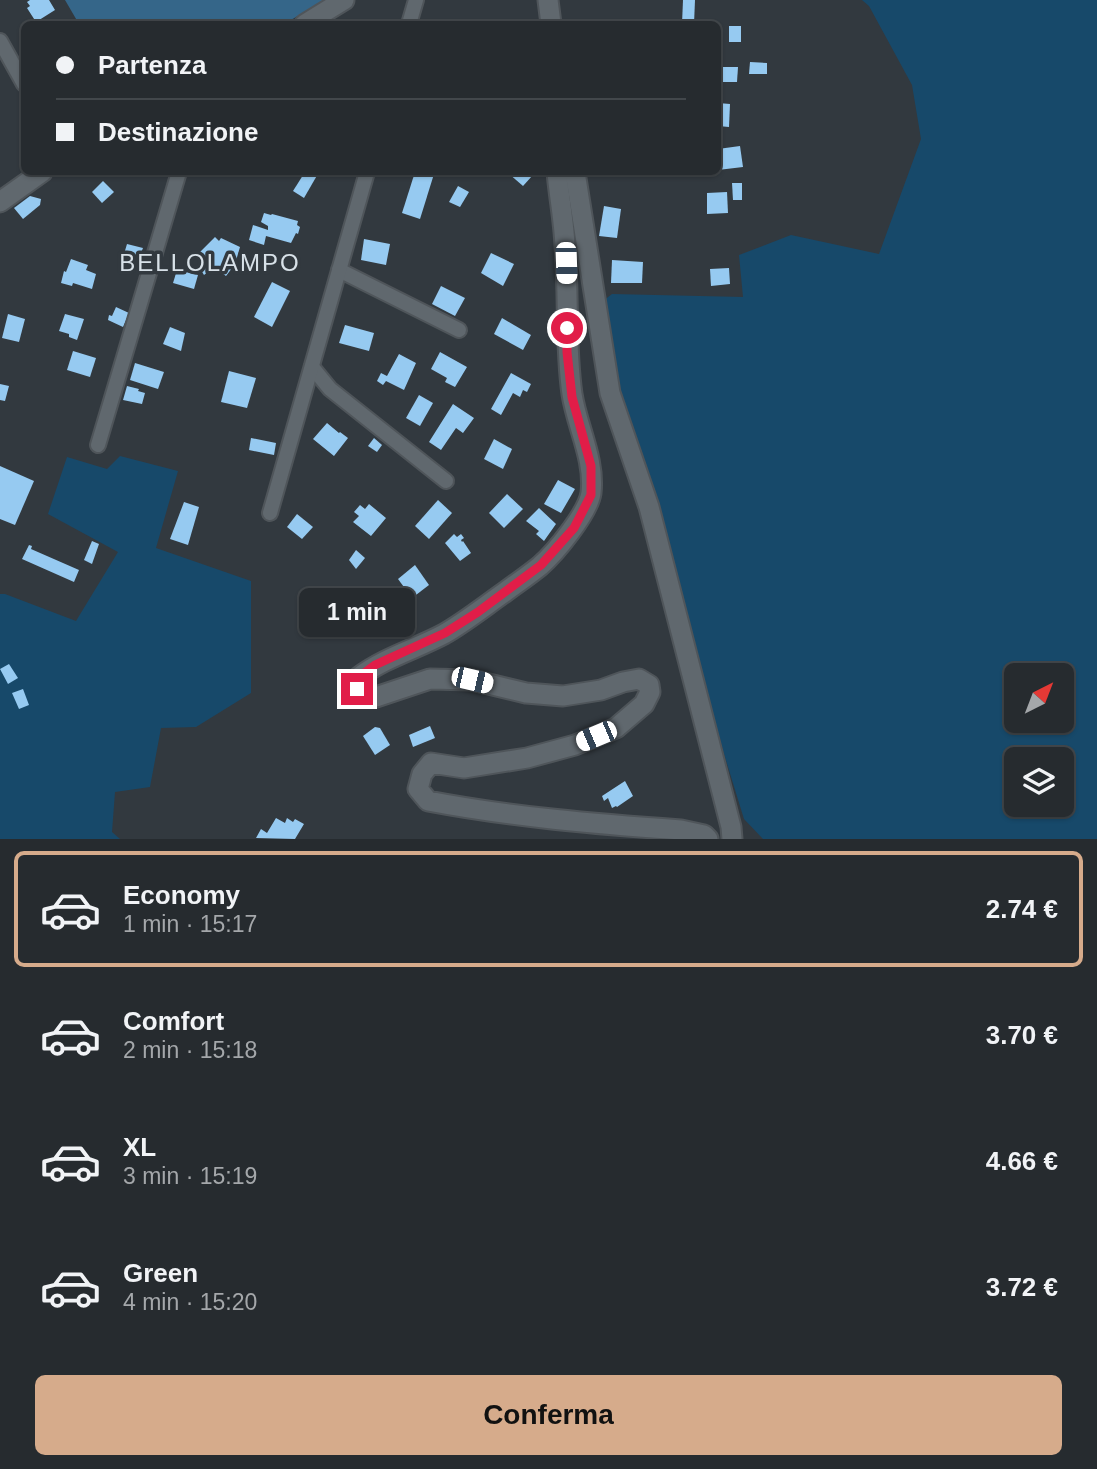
<!DOCTYPE html>
<html lang="it">
<meta charset="utf-8">
<style>
:root{--surface:#262b2f;--page:#2e3337;--text:#f1f3f6;--muted:#a4a7aa;--line:#42474b;--accent:#d6ab8b}
body{margin:0;font-family:Helvetica,sans-serif;background:var(--page);color:var(--text);height:100vh;display:flex;flex-direction:column;font-size:26px;white-space:nowrap}
*{box-sizing:border-box;margin:0}
p{font-size:23px;color:var(--muted)}
.icon{flex:none;width:38px;height:38px;fill:none;stroke:currentColor;stroke-width:2;stroke-linecap:round;stroke-linejoin:round}
.map{position:relative;height:839px;overflow:hidden}
.sheet{display:flex;flex-direction:column;background:var(--surface);flex:1}
.sheet>*{flex:none}
.banner{position:absolute;left:21px;top:21px;width:700px;height:154px;border-radius:10px;box-shadow:0 2px 5px #0004,0 0 0 2px var(--line);display:grid;align-content:center;height:154px;padding:0 35px;background:var(--surface)}
.needle{width:46px;rotate:42deg}
.buttons{position:absolute;left:1004px;top:663px;display:grid;gap:14px}
.buttons a{display:grid;place-items:center;width:70px;height:70px;border-radius:10px;background:var(--surface);box-shadow:0 2px 5px #0004,0 0 0 2px var(--line);font-size:35px}
.end{position:absolute;width:32px;height:32px;margin:-16px;border:9px solid #e11d48;background:#fff;box-shadow:0 0 0 4px #fff}
.from{border-radius:50%}
.bubble{position:absolute;height:49px;border-radius:10px;background:var(--surface);box-shadow:0 2px 5px #0004,0 0 0 2px var(--line);font-size:23px;font-weight:700;line-height:49px;text-align:center}
.car{position:absolute;width:21px;height:42px;margin:-21px -10px;border-radius:9px;box-shadow:0 0 5px 2px #0007;background:linear-gradient(#fff 24%,#345 0 40%,#fff 0 76%,#345 0 86%,#fff 0)}
.banner b{display:flex;align-items:center;gap:24px;height:66px;font-size:26px}
.banner b+b{border-top:2px solid var(--line)}
.banner i{width:18px;height:18px;background:var(--text)}
ul{padding:12px 0 0;list-style:none}
li{display:flex;align-items:center;gap:21px;height:116px;margin:0 14px 10px;padding:0 21px;border:4px solid transparent;border-radius:10px}
li div{flex:1}
li b{display:block;font-size:26px}
li em{font-style:normal;font-weight:700}
li.current{border-color:var(--accent)}
li>.icon{width:63px;height:63px;stroke-width:1.5}
.button{display:flex;gap:14px;margin-top:auto;padding:14px 35px}
.button a{flex:1;height:80px;border-radius:10px;background:var(--accent);color:#111;font-size:28px;font-weight:700;line-height:80px;text-align:center}
.map>svg:first-child{display:block}
.green{fill:#17496a;fill-rule:evenodd}
.forest{fill:#356689}
.building{fill:#96caf1}
.lines{fill:none;stroke-linecap:round;stroke-linejoin:round}
.minor-casing{stroke:#4f555a;stroke-width:18}
.secondary-casing{stroke:#4f555a;stroke-width:23}
.minor{stroke:#60686e;stroke-width:14}
.secondary{stroke:#60686e;stroke-width:19}
.route{stroke:#e11d48;stroke-width:9}
.labels{text-anchor:middle;stroke-width:7;stroke-linejoin:round;paint-order:stroke}
.quarter-label{font-size:24px;letter-spacing:2px;fill:#d8e1e8;stroke:#32393f}
</style>
<div class="map">
<svg width="1097" height="839" viewBox="0 0 1097 839">
<rect width="100%" height="100%" fill="#32393f"/>
<g class="green">
<path d="M862,0H1097V839H763L744,819L724,754L658,512L617,379L603,301L612,294L743,297L739,255L791,235L879,254L921,139L912,85L869,6ZM1017,676H1062V721H1017ZM1017,760H1062V805H1017Z"/>
<polygon points="120,456 178,471 156,548 251,581 251,693 196,727 161,728 150,787 115,792 112,832 120,839 0,839 0,594 5,594 76,621 118,552 48,514 67,457 107,469"/>
</g>
<polygon class="forest" points="65,0 325,0 284,24 79,24"/>
<g class="building">
<polygon points="30,0 49,0 55,10 36,22 27,8 30,6 27,2"/>
<polygon points="683,0 695,0 694,24 682,24"/>
<rect x="729" y="26" width="12" height="16"/>
<polygon points="750,62 767,63 767,74 749,74"/>
<polygon points="719,67 738,67 737,82 719,82"/>
<polygon points="718,103 730,104 729,127 718,126"/>
<polygon points="740,146 743,167 718,170 718,149"/>
<polygon points="305,172 319,172 304,198 293,191"/>
<polygon points="415,172 427,172 434,174 420,219 402,213"/>
<polygon points="507,172 529,172 533,175 523,186"/>
<polygon points="103,181 114,192 102,203 92,192"/>
<polygon points="732,183 742,183 742,200 733,200"/>
<polygon points="458,186 469,192 460,207 449,202"/>
<polygon points="727,192 728,213 707,214 707,193"/>
<polygon points="30,196 41,199 40,205 23,219 14,208"/>
<polygon points="604,206 621,209 617,238 599,236"/>
<polygon points="264,213 271,215 272,214 298,221 297,225 300,227 298,234 296,233 291,243 266,236 264,245 249,240 253,225 268,230 268,226 261,222"/>
<polygon points="215,237 219,241 221,238 240,247 235,264 226,276 214,267 204,275 201,270 212,262 205,257 201,258 200,252"/>
<polygon points="364,239 390,244 386,265 361,260"/>
<polygon points="127,244 143,248 141,253 147,254 145,260 124,254"/>
<polygon points="491,253 514,264 503,286 481,273"/>
<polygon points="71,259 88,265 86,270 96,274 92,289 73,283 72,286 61,283 64,271 66,272"/>
<polygon points="612,260 643,262 642,283 611,283"/>
<polygon points="729,268 730,284 711,286 710,269"/>
<polygon points="177,270 198,275 194,289 173,283"/>
<polygon points="272,282 290,291 272,327 254,317"/>
<polygon points="441,286 465,298 455,316 432,304"/>
<polygon points="116,307 129,313 123,327 108,320 109,315 112,316"/>
<polygon points="8,314 25,319 19,342 2,338"/>
<polygon points="65,314 84,319 77,340 69,337 69,334 59,331"/>
<polygon points="502,318 531,335 523,350 494,334"/>
<polygon points="345,325 374,333 369,351 339,343"/>
<polygon points="170,327 185,333 181,351 163,344"/>
<polygon points="73,351 96,358 90,377 67,370"/>
<polygon points="440,352 467,367 455,387 445,382 447,378 431,369"/>
<polygon points="399,354 416,363 404,390 386,381 383,385 377,381 381,373 387,376"/>
<polygon points="135,363 164,372 158,389 130,380"/>
<polygon points="229,371 256,378 247,408 221,402"/>
<polygon points="511,373 531,384 527,392 523,390 520,397 513,393 501,415 491,409"/>
<polygon points="0,384 9,386 5,401 0,400"/>
<polygon points="127,386 139,389 138,391 145,393 142,404 123,400"/>
<polygon points="419,395 433,403 420,426 406,418"/>
<polygon points="453,404 474,418 463,433 456,428 441,450 429,442"/>
<polygon points="327,423 339,433 340,432 348,438 334,456 313,439"/>
<polygon points="251,438 276,443 274,455 249,450"/>
<polygon points="374,438 382,445 377,452 368,446"/>
<polygon points="494,439 512,449 503,469 484,459"/>
<polygon points="0,466 34,481 15,525 0,519"/>
<polygon points="558,480 575,489 561,513 544,504"/>
<polygon points="507,494 523,509 504,528 489,513"/>
<polygon points="438,500 452,513 429,539 415,526"/>
<polygon points="184,502 199,507 188,545 170,539"/>
<polygon points="369,504 386,518 371,536 353,522 359,516 354,512 360,505 365,509"/>
<polygon points="539,508 556,524 544,541 536,534 539,531 526,521"/>
<polygon points="297,514 313,527 302,539 287,527"/>
<polygon points="454,534 457,537 461,534 464,538 461,540 462,542 463,541 471,553 460,561 445,543"/>
<polygon points="92,541 99,544 92,564 84,560"/>
<polygon points="29,545 32,546 31,549 79,570 74,582 22,559"/>
<polygon points="356,550 365,558 356,569 349,560"/>
<polygon points="415,565 429,585 412,598 398,579"/>
<polygon points="322,613 335,623 323,637 311,627"/>
<polygon points="9,664 18,678 8,684 0,669"/>
<polygon points="23,689 29,705 19,709 12,693"/>
<polygon points="430,726 435,738 413,747 409,735"/>
<polygon points="375,727 380,728 390,745 375,755 363,736"/>
<polygon points="625,781 633,796 617,807 616,806 612,808 608,798 604,801 602,796"/>
<polygon points="276,818 285,823 287,818 293,822 295,819 304,824 295,839 256,838 261,829 267,833"/>
</g>
<g class="lines">
<defs>
<g id="minor">
<polyline points="409,24 416,0"/>
<polyline points="0,41 24,84"/>
<polyline points="339,270 459,330"/>
<polyline points="312,367 330,389 446,481"/>
<polyline points="98,445 179,172"/>
<polyline points="270,513 367,172"/>
</g>
<g id="secondary">
<polyline points="548,0 551,24"/>
<polyline points="305,24 344,0"/>
<path d="M557,172C559,196 564,221 565,246C569,295 565,345 572,394C577,427 595,459 591,493C588,513 555,553 540,566C529,575 517,583 505,592C485,606 465,622 444,634C416,649 384,658 359,677L357,689L363,693L376,697L430,679L472,680L526,693L563,696L601,690L623,682L639,679L649,685L650,692L644,704L616,728L575,745L527,758L464,768L431,763L422,774L418,789L428,801C512,817 596,824 681,830L704,835L708,839"/>
<polyline points="575,172 610,393 649,507 731,827 732,839"/>
<polyline points="0,202 42,172"/>
</g>
</defs>
<use href="#minor" class="minor-casing"/>
<use href="#secondary" class="secondary-casing"/>
<use href="#minor" class="minor"/>
<use href="#secondary" class="secondary"/>
</g>
<g class="lines">
<polyline class="route" points="357,689 359,677 375,665 445,633 478,612 541,565 574,528 591,495 591,466 572,397 567,352 567,328"/>
</g>
<g class="labels">
<g class="quarter-label">
<text x="210" y="271">BELLOLAMPO</text>
</g>
</g>
</svg>
<div class="buttons">
<a><svg class="needle" viewBox="-14 -14 28 28"><path d="M0-13l5 13h-10z" fill="#e53935"/><path d="M0 13l5-13h-10z" fill="#a4a7aa"/></svg></a>
<a><svg class="icon" aria-label="layers" viewBox="0 0 24 24"><path d="M12 4l9 5-9 5-9-5zM3 14l9 5 9-5"/></svg></a>
</div>
<i class="end from" style="left:567px;top:328px"></i>
<i class="end" style="left:357px;top:689px"></i>
<div class="bubble" style="left:299px;top:588px;width:116px">1 min</div>
<i class="car" style="left:566px;top:263px;rotate:178deg"></i>
<i class="car" style="left:472px;top:680px;rotate:103deg"></i>
<i class="car" style="left:596px;top:736px;rotate:247deg"></i>
<div class="banner">
<b><i class="from"></i>Partenza</b>
<b><i></i>Destinazione</b>
</div>
</div>
<section class="sheet">
<ul>
<li class="current"><svg class="icon" aria-label="car" viewBox="0 0 24 24"><path d="M5 17H2v-5l4-1 3-4h7l3 4 3 1v5h-3M9 17h6M6 11h13"/><circle cx="7" cy="17" r="2"/><circle cx="17" cy="17" r="2"/></svg><div><b>Economy</b><p>1 min · 15:17</p></div><em>2.74 €</em></li>
<li><svg class="icon" aria-label="car" viewBox="0 0 24 24"><path d="M5 17H2v-5l4-1 3-4h7l3 4 3 1v5h-3M9 17h6M6 11h13"/><circle cx="7" cy="17" r="2"/><circle cx="17" cy="17" r="2"/></svg><div><b>Comfort</b><p>2 min · 15:18</p></div><em>3.70 €</em></li>
<li><svg class="icon" aria-label="car" viewBox="0 0 24 24"><path d="M5 17H2v-5l4-1 3-4h7l3 4 3 1v5h-3M9 17h6M6 11h13"/><circle cx="7" cy="17" r="2"/><circle cx="17" cy="17" r="2"/></svg><div><b>XL</b><p>3 min · 15:19</p></div><em>4.66 €</em></li>
<li><svg class="icon" aria-label="car" viewBox="0 0 24 24"><path d="M5 17H2v-5l4-1 3-4h7l3 4 3 1v5h-3M9 17h6M6 11h13"/><circle cx="7" cy="17" r="2"/><circle cx="17" cy="17" r="2"/></svg><div><b>Green</b><p>4 min · 15:20</p></div><em>3.72 €</em></li>
</ul>
<div class="button"><a>Conferma</a></div>
</section>
